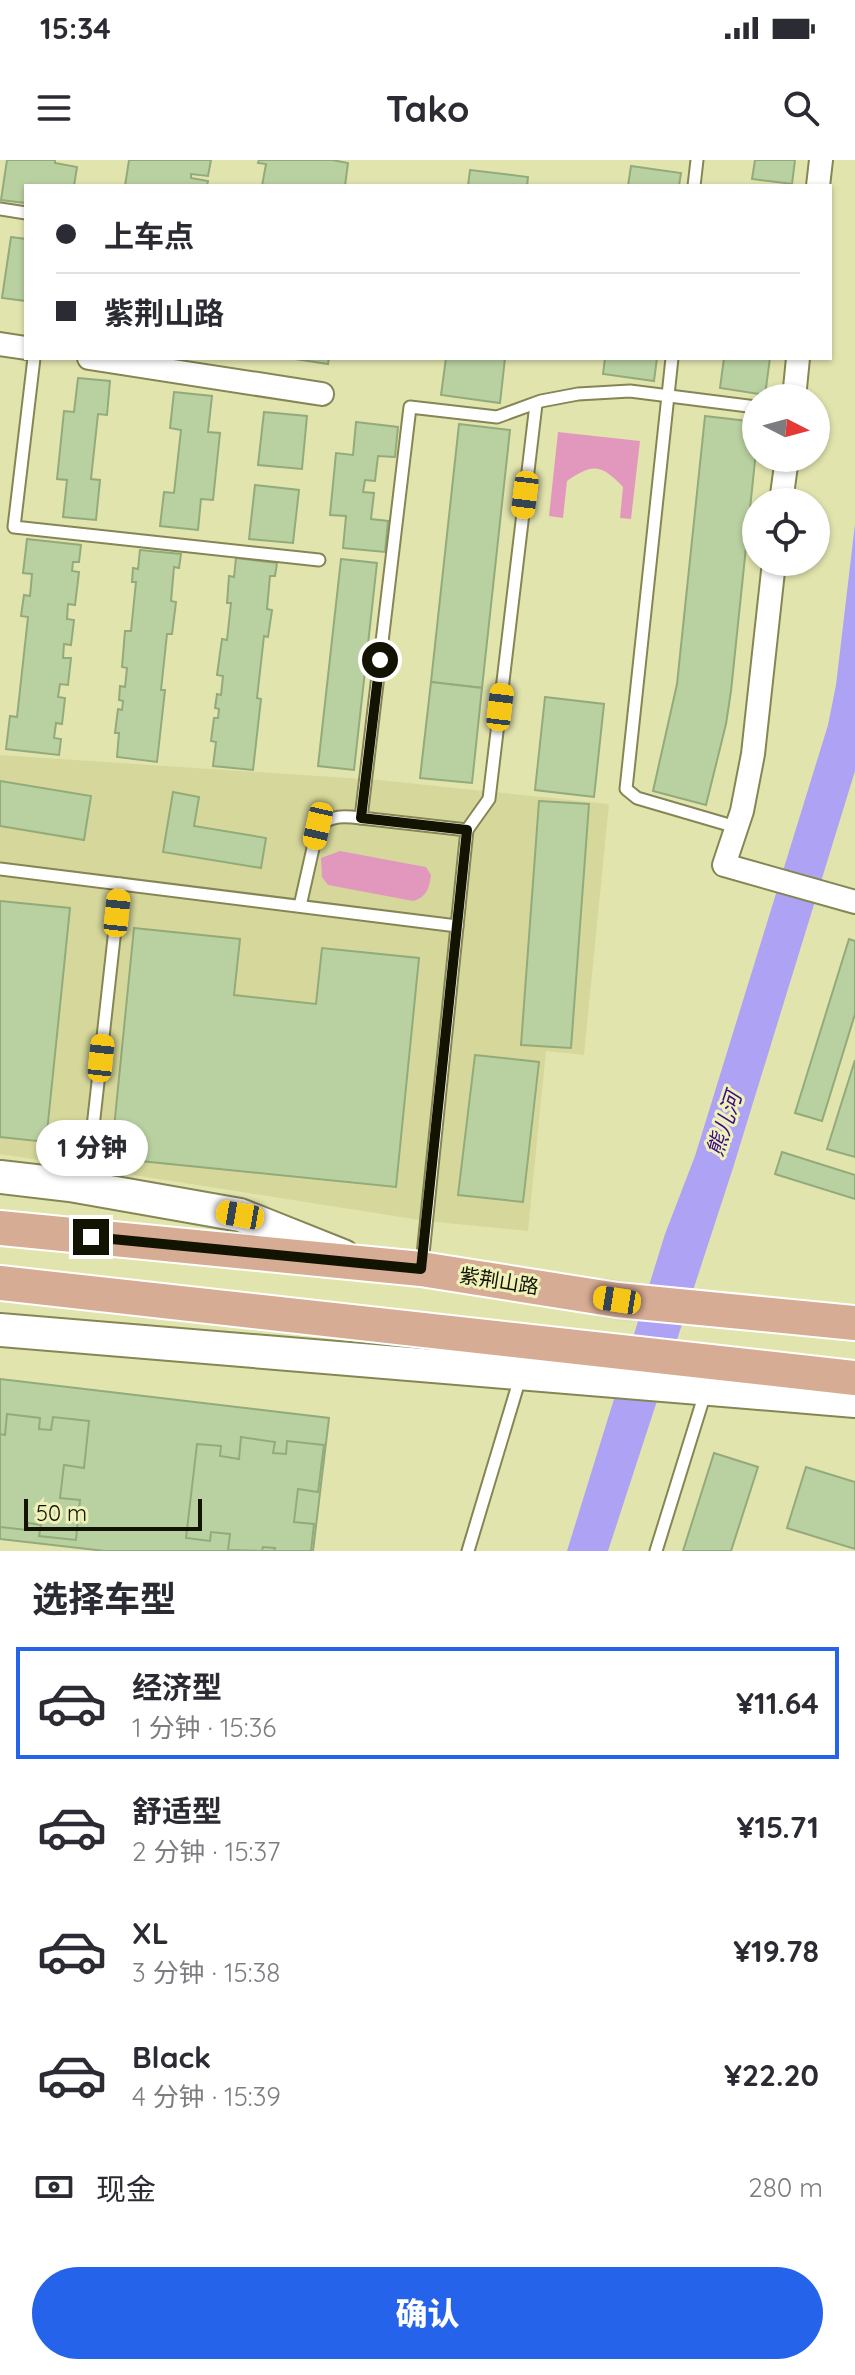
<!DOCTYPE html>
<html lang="zh">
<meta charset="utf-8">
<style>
:root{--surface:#fff;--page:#f7f7f7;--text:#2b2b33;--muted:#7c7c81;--line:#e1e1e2;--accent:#2563eb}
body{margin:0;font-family:Quicksand,"Noto Sans SC",sans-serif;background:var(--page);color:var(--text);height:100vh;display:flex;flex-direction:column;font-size:30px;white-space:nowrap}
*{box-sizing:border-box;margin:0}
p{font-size:26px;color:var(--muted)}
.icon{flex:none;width:44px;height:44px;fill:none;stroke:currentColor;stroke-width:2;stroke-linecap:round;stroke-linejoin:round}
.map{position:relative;height:1391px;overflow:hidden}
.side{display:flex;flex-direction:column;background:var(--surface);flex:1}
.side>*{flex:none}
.guide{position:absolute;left:24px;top:24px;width:808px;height:176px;border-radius:0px;box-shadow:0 2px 6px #0004;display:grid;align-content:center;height:176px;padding:0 32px;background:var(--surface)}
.needle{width:52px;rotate:96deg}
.fabs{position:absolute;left:742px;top:224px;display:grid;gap:16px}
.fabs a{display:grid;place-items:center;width:88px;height:88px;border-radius:50%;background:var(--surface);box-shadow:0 2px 6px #0004;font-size:40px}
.scale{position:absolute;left:24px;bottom:20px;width:178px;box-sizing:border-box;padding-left:8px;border:4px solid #131302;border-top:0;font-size:22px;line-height:28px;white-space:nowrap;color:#131302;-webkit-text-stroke:6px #eff1bb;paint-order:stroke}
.end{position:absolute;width:36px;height:36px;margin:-18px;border:10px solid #131302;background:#fff;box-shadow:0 0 0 4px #fff}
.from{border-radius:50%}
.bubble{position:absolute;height:56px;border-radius:28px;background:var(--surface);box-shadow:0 2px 6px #0004;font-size:26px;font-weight:800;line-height:56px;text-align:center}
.car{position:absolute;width:24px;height:48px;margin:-24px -12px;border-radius:10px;box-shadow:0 0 6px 2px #0007;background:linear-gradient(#f5c518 24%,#345 0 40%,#f5c518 0 76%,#345 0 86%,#f5c518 0)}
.guide b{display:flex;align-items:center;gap:28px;height:76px;font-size:30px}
.guide b+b{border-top:2px solid var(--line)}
.guide i{width:20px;height:20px;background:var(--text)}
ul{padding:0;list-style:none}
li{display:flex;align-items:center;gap:24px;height:112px;margin:0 16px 12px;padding:0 16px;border:4px solid transparent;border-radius:0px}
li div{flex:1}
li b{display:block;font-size:30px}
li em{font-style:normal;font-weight:800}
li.active{border-color:var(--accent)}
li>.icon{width:72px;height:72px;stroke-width:1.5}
h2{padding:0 32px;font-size:36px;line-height:96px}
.pay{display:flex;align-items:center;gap:20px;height:88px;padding:0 32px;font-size:30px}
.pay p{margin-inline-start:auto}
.action{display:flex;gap:16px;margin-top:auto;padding:16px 32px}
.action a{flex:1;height:92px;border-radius:48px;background:var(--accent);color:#fff;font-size:32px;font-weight:800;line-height:92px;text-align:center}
.status{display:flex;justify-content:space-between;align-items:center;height:56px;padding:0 40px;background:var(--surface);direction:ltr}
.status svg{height:22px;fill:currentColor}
header{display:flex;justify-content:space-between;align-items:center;height:104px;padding:0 32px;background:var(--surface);font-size:36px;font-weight:800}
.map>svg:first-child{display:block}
.built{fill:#d6d89b}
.green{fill:#e298bc}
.water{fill:#ada2f3}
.building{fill:#b9d1a1;stroke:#93aa7b;stroke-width:2}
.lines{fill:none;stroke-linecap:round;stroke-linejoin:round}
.lane-casing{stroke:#858654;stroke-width:15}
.street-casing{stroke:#858654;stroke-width:26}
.secondary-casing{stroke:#858654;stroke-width:36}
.primary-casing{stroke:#fff;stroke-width:38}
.lane{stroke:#fff;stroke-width:11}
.street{stroke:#fff;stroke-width:22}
.secondary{stroke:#fff;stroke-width:32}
.primary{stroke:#d7ac94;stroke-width:34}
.route{stroke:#131302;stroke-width:10}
.labels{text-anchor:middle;stroke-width:6;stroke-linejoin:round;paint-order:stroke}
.street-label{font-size:20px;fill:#131302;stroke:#eff1bb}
.water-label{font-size:22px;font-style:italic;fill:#390b84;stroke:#eff1bb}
</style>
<div class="status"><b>15:34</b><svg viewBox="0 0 49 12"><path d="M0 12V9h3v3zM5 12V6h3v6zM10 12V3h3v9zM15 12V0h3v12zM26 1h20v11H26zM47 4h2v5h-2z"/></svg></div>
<header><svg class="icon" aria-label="menu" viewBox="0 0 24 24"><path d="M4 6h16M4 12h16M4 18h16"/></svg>Tako<svg class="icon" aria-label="search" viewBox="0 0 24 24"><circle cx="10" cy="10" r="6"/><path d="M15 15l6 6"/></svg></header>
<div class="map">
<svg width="855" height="1391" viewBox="0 0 855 1391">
<rect width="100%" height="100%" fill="#e2e4ae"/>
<polygon class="built" points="0,595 379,620 609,644 584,895 546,891 528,1071 426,1061 0,994"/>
<g class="green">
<path d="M558,272L640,281L631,359L620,358L623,327C601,304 593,303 567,321L563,358L549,356Z"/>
<path d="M340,691L426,707L431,715C429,728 427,737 413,741L328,725L322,717L321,698Z"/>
</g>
<polygon class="water" points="855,364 855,611 733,1008 608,1391 567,1391 665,1074 695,996 828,565 836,525"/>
<g class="building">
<polygon points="7,0 55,0 55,3 77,7 74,26 26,26 26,43 1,40"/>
<polygon points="129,0 211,0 208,16 191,14 191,18 208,21 207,26 125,26"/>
<polygon points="259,0 332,0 348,3 345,26 262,26 266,4 258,3"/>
<polygon points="755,0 795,0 792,24 752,19"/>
<polygon points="631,6 681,13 679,26 628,26"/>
<polygon points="470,10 528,17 527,26 468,26"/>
<polygon points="11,77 26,79 26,141 2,138"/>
<polygon points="289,198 329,198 328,204"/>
<polygon points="446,198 505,198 500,243 441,235"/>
<polygon points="605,198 657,198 654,221 603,214"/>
<polygon points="724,198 770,198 765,235 720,228"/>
<polygon points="78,218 110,221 107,255 98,254 91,319 100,320 96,360 63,357 67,320 57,319 64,251 74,252"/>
<polygon points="174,232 212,236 208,272 220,273 213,340 201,339 198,370 160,366 164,332 174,333 181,270 170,268"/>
<polygon points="264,252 307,256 302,309 258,305"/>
<polygon points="705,256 756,262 756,291 731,531 726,564 706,645 653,631 677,524"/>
<polygon points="356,262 398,267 395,297 378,296 375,321 365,320 363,332 374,333 371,359 388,361 385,392 343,388 346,356 330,355 336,293 353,295"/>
<polygon points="459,264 510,270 482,528 431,522"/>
<polygon points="255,325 299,330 293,383 249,379"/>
<polygon points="27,379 81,385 79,402 73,402 72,411 79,412 75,445 68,444 67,459 74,460 71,485 64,484 63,498 71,498 68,525 60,524 58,537 65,538 62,564 56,563 54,578 61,579 59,595 6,589 10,556 17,557 28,457 21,456 24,435 30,436 32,414 23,413"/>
<polygon points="140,390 181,394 179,408 174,407 171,441 176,442 172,474 167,474 161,530 165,530 157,602 117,597 119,573 115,573 118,549 122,550 123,541 119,540 120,526 125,527 127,508 122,507 125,471 131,471 136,422 132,422 133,408 138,409"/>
<polygon points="236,398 277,403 275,416 270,416 267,449 272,450 268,477 264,476 257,538 261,539 253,610 213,606 216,582 211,581 214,558 218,558 219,549 215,548 217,534 221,535 223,516 217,515 222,479 227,480 231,443 227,443 229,416 234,417"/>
<polygon points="341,399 377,403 354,610 318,606"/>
<polygon points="431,522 482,528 472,623 420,618"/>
<polygon points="545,537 604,544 594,637 535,630"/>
<polygon points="0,621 91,636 84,680 0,666"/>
<polygon points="173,632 199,637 194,666 266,678 261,708 163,692"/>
<polygon points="539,641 589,644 571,888 521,885"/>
<polygon points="0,741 70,748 46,982 0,977"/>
<polygon points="134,768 240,779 234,835 316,844 322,788 419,798 396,1027 111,998"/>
<polygon points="849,779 855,781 855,854 822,961 795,953"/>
<polygon points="475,895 539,902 523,1042 458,1035"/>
<polygon points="855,900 855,997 827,989"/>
<polygon points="782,992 855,1015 855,1039 775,1014"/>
<polygon points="0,1219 329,1258 313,1391 105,1391 0,1379"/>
<polygon points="7,1254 40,1258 39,1269 51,1270 53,1257 89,1261 84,1308 64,1305 60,1338 80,1340 76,1380 39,1376 41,1365 28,1363 27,1370 0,1367 0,1274 5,1275"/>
<polygon points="241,1277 275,1282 273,1293 286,1294 287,1281 324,1285 318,1332 298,1329 294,1362 314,1364 311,1391 274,1391 275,1388 263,1387 262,1391 228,1390 230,1374 211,1372 210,1381 186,1378 197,1284 221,1286 220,1296 239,1299"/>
<polygon points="714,1293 758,1307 731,1391 683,1391"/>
<polygon points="806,1307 855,1322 855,1389 787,1368"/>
</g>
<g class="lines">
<defs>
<g id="lane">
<polyline points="694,26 697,0"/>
<polyline points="0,49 26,53"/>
<polyline points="34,198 14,367 319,400"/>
<polyline points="672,198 626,629 637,638 736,667"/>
<polyline points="467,670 489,639 536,244"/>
<polyline points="0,709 457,766"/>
<path d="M300,746L318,666C332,655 344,656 361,658"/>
<polyline points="91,985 120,724"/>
<polyline points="422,1104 467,670 361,658 410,247 497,257 541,241 578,234 630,231 756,247"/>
<polyline points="468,1391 520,1218"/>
<polyline points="656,1391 706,1230"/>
</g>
<g id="street">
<polyline points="818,26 821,0"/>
<polyline points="0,184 26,188"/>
<polyline points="89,198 322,234"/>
<polyline points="794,238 798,198"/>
<polyline points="781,342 787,298"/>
<polyline points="774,402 753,594 742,651 724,705 855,742"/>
</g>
<g id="secondary">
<polyline points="0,1017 70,1025 240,1055 343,1096"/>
<polyline points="0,1170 855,1241"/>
</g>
<g id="primary">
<polyline points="0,1068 421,1109 617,1140 855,1163"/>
<polyline points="0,1123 855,1218"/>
</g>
</defs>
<use href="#lane" class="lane-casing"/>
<use href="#street" class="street-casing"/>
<use href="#secondary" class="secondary-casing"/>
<use href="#primary" class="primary-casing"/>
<use href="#lane" class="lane"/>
<use href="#street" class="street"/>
<use href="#secondary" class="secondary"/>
<use href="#primary" class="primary"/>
</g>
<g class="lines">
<polyline class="route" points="91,1077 421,1109 467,670 361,658 380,500"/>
</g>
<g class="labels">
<g class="street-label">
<text transform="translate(499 1121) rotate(9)" y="7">紫荆山路</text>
</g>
<g class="water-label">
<text transform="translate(724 964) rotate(-72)" y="8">熊儿河</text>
</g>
</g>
</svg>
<div class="fabs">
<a><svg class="needle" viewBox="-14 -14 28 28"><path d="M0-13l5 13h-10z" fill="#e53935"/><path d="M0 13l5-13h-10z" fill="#7c7c81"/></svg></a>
<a><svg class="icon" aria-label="locate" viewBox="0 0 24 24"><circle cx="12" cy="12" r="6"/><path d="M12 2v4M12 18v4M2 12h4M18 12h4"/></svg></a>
</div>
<div class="scale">50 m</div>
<i class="end from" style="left:380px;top:500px"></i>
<i class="end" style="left:91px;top:1077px"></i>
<div class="bubble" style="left:36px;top:960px;width:112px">1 分钟</div>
<i class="car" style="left:525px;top:335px;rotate:187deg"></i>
<i class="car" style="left:500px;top:547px;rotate:7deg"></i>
<i class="car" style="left:318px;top:666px;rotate:193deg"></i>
<i class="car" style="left:117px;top:753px;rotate:6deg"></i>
<i class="car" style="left:101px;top:898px;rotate:6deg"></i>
<i class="car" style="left:240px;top:1055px;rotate:280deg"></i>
<i class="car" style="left:617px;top:1140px;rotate:279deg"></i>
<div class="guide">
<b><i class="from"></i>上车点</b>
<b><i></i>紫荆山路</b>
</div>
</div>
<section class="side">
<h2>选择车型</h2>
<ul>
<li class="active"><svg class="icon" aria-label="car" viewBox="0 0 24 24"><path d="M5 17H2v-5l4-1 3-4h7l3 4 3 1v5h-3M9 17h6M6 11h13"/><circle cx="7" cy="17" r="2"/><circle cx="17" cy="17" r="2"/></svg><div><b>经济型</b><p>1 分钟 · 15:36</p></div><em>¥11.64</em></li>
<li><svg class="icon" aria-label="car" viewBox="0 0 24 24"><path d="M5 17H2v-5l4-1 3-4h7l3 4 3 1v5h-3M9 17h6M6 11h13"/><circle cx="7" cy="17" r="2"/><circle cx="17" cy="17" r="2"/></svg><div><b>舒适型</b><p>2 分钟 · 15:37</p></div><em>¥15.71</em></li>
<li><svg class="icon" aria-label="car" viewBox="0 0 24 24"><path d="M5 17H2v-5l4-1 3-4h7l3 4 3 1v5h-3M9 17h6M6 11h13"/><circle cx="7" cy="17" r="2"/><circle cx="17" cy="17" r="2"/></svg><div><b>XL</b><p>3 分钟 · 15:38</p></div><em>¥19.78</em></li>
<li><svg class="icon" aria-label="car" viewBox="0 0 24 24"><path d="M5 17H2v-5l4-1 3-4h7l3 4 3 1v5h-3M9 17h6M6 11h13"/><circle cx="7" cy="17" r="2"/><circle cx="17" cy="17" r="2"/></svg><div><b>Black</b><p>4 分钟 · 15:39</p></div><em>¥22.20</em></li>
</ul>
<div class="pay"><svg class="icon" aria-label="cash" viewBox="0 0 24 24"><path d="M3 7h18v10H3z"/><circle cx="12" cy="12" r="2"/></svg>现金<p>280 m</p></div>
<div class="action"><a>确认</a></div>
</section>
